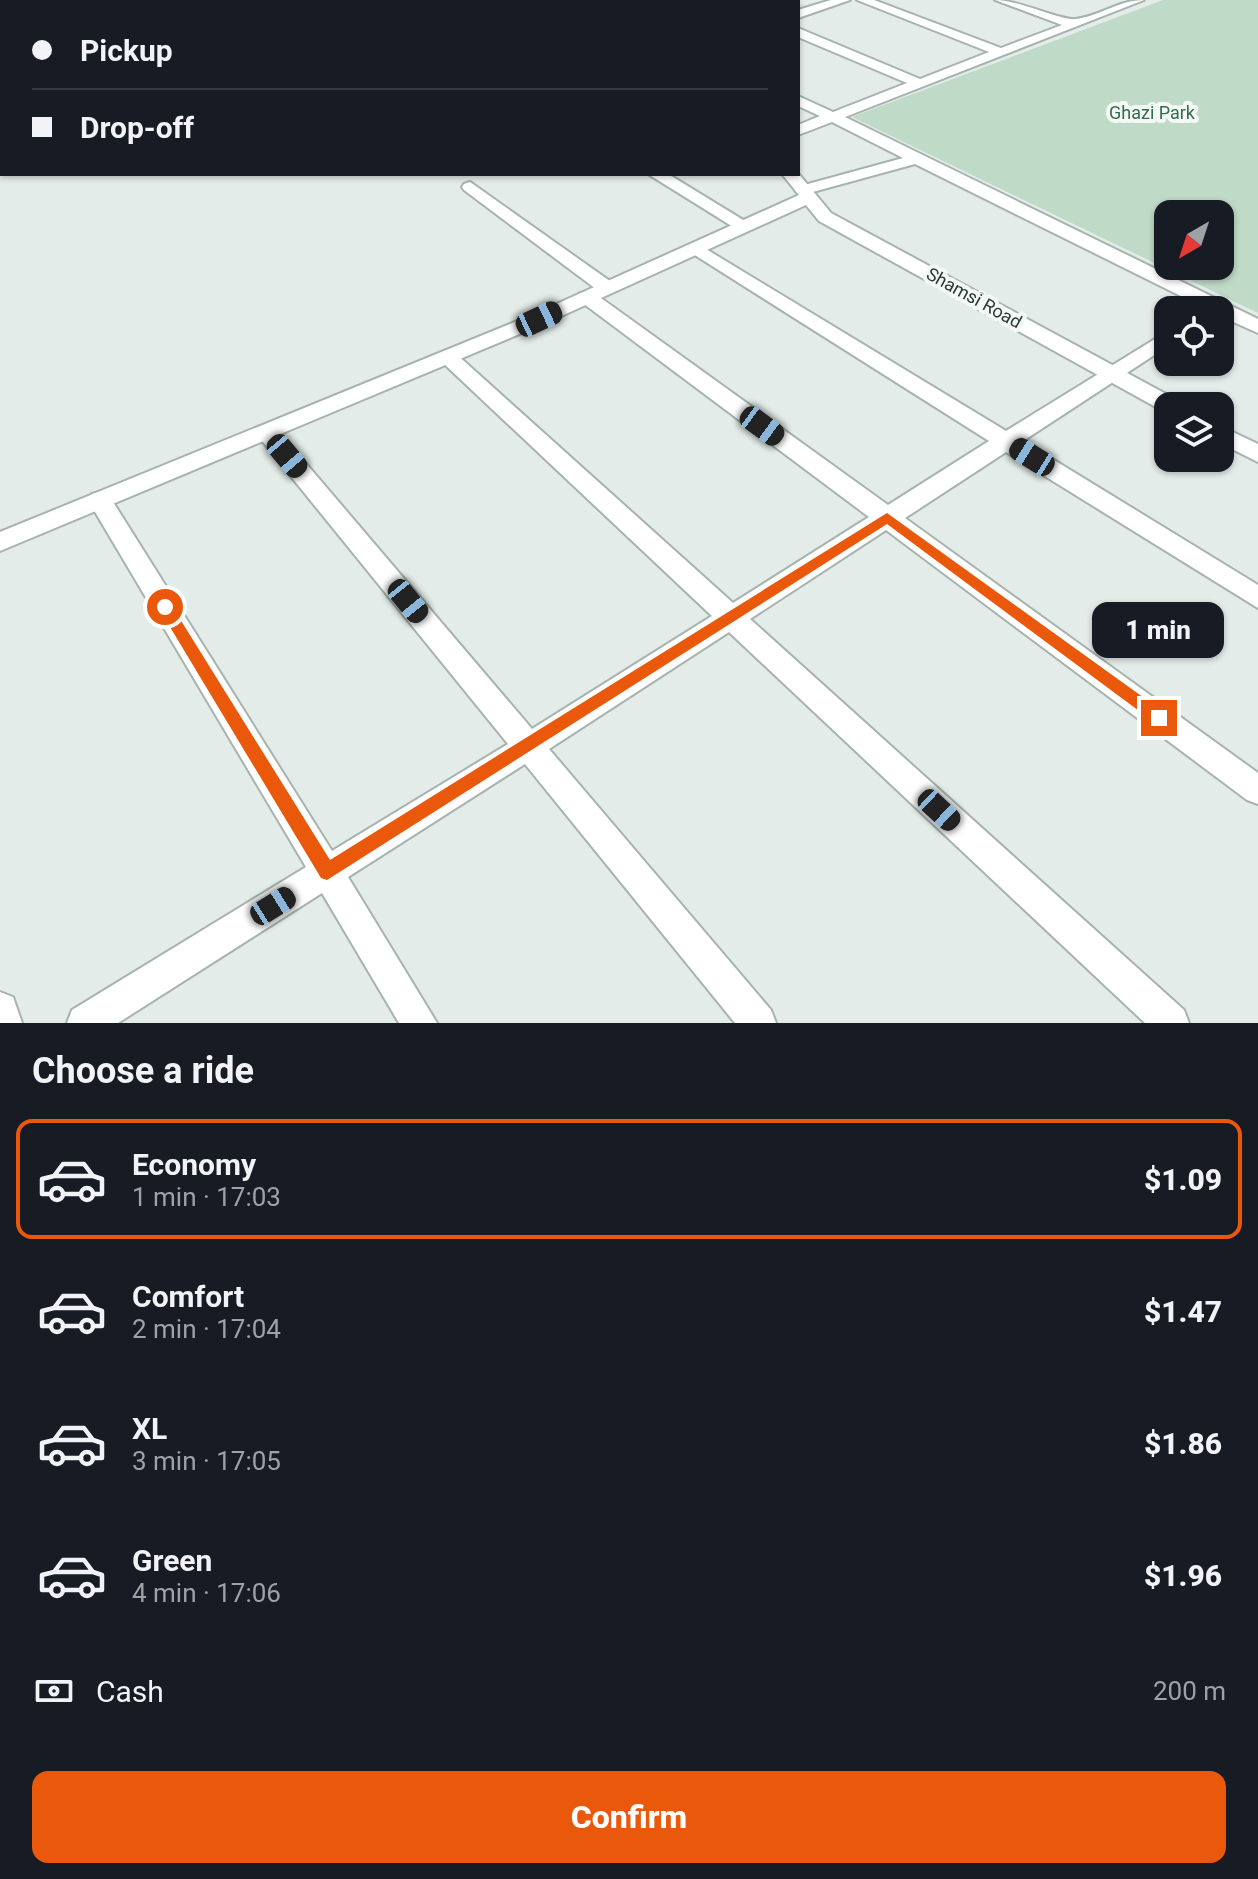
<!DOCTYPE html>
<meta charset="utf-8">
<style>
:root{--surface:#171b24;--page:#20242c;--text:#f1f3f6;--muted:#9ea1a6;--line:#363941;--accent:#ea580c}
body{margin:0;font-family:Roboto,sans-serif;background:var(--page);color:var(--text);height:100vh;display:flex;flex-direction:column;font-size:30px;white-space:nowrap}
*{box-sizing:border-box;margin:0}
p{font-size:26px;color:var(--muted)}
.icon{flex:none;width:44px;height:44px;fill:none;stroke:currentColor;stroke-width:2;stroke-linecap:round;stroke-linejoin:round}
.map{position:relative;height:1023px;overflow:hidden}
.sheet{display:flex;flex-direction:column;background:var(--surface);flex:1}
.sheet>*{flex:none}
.guide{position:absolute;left:0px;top:0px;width:800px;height:176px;box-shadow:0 2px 6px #0004;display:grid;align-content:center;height:176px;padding:0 32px;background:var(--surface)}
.needle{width:52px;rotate:219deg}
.controls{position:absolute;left:1154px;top:200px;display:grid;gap:16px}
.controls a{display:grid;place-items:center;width:80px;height:80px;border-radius:16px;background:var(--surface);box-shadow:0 2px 6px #0004;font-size:40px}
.end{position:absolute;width:36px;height:36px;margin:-18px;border:10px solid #ea580c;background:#fff;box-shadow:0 0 0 4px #fff}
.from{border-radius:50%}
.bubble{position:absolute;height:56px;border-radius:16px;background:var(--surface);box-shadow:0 2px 6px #0004;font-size:26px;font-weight:800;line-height:56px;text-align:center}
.car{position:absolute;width:24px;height:48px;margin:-24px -12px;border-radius:10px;box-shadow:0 0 6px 2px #0007;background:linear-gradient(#222 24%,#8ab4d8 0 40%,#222 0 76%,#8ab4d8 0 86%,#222 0)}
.guide b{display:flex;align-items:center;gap:28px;height:76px;font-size:30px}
.guide b+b{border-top:2px solid var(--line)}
.guide i{width:20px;height:20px;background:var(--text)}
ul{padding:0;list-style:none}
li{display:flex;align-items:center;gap:24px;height:120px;margin:0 16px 12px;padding:0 16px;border:4px solid transparent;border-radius:16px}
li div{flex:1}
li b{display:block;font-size:30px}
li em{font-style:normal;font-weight:800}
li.active{border-color:var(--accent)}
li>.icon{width:72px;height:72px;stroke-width:1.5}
h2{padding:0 32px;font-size:36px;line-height:96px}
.pay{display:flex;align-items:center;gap:20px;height:88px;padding:0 32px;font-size:30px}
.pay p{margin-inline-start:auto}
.primary-button{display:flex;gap:16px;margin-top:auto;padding:16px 32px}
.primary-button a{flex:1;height:92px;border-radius:16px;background:var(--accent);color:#fff;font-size:32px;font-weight:800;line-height:92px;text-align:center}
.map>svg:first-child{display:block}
.green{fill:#bfdac6;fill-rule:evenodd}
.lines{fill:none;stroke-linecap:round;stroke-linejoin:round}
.minor-casing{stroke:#a6b3af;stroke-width:4}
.tertiary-casing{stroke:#a6b3af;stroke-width:4}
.minor{fill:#fff;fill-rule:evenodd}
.tertiary{fill:#fff;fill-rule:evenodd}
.route{fill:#ea580c}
.labels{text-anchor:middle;stroke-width:8;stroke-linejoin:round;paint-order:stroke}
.far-park-label{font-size:18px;fill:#336e4a;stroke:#f4f8f6}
.far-street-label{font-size:18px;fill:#253b35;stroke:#f4f8f6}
</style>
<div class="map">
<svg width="1258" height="1023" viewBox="0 0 1258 1023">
<rect width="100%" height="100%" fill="#e3ece8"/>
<path class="green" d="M1163,0H1258V313L852,117ZM1168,214H1220V266H1168Z"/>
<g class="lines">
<defs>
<g id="minor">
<polygon points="69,0 83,0 84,2 70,2"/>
<polygon points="156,0 176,0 155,2"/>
<polygon points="211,0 224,0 225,2 212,2"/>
<polygon points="351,0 365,0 366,2 352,2"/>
<polygon points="580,0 595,0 596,2 581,2"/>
<polygon points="716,0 732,0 733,2 717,2"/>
<polygon points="831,0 850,0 798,18 798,10"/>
<path d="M857,0H874L1001,48L1062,25L995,0C1020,0 1061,21 1076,19C1100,16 1119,0 1144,0L845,117L1258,319V333L1220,316V310H1209L915,164L809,193H797L795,190L797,187L903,158L832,122L798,135V125L820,116L798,106V96L833,112L907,83L798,37V28L920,79L989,52Z"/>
<rect x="0" y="33" width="2" height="8"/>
<rect x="0" y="74" width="2" height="10"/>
<polygon points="648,174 668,174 753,226 744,231 738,230"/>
<polygon points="470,182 614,284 616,288 614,292 600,292 464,190 462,187 464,184"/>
<polygon points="696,243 1006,431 1168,331 1168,346 1023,441 1258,585 1258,608 1006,452 905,518 1258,773 1258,804 1247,800 886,530 750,619 1184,1010 1189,1023 1145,1023 729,632 549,749 771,1010 776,1023 735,1023 525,764 348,877 437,1023 399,1023 322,893 118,1023 67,1023 72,1010 306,867 88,500 92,494 100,492 108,494 332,851 508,744 259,437 256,432 259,427 275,427 532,729 712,616 441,361 438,357 441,353 455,353 733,603 869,517 580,301 578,297 580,293 594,293 888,505 989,441 690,252 687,248"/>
</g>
<g id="tertiary">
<polygon points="468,0 483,0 484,2 469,2"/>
<polygon points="500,0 519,0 499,2"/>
<polygon points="2,126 2,136 0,137 0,127"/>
<polygon points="798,173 831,213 1179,401 1182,406 1168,406 1168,412 1163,411 819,221 806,205 546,323 0,551 0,532 532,315 799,195 782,174"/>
<polygon points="1220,426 1258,444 1258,462 1220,443"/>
<polygon points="0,992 13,997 22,1023 0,1023"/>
</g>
</defs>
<use href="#minor" class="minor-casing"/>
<use href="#tertiary" class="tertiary-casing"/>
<use href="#minor" class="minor"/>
<use href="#tertiary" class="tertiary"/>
</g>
<polygon class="route" points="887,513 1165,713 1165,722 1154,722 887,524 327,880 321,878 158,607 165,601 170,603 330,860"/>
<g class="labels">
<g class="far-park-label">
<text x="1152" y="119">Ghazi Park</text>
</g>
<g class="far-street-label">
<text transform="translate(974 298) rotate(29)" y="6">Shamsi Road</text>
</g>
</g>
</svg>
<div class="controls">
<a><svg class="needle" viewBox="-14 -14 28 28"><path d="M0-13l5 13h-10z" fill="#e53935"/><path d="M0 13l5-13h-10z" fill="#9ea1a6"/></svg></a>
<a><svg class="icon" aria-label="locate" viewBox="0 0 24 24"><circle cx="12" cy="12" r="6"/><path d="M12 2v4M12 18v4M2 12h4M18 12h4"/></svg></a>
<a><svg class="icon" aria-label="layers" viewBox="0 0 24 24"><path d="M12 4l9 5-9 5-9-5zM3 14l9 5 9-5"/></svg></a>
</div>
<i class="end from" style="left:165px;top:607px"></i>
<i class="end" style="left:1159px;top:718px"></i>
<div class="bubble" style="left:1092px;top:602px;width:132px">1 min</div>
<i class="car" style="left:539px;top:319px;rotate:65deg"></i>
<i class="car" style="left:762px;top:426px;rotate:126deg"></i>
<i class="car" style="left:287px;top:456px;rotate:140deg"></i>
<i class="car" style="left:1032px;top:457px;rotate:302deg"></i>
<i class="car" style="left:408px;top:601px;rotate:141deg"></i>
<i class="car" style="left:939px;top:810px;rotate:133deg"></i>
<i class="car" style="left:273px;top:906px;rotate:58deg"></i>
<div class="guide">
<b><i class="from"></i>Pickup</b>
<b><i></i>Drop-off</b>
</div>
</div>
<section class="sheet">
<h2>Choose a ride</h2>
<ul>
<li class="active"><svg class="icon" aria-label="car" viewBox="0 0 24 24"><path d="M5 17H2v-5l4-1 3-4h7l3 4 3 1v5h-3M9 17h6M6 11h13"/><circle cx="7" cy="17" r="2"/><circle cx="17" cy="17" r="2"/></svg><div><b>Economy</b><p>1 min · 17:03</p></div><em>$1.09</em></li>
<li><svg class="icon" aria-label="car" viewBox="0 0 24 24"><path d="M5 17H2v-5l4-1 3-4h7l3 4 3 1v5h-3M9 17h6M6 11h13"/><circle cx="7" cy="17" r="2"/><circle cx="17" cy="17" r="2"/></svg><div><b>Comfort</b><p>2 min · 17:04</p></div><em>$1.47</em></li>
<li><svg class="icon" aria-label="car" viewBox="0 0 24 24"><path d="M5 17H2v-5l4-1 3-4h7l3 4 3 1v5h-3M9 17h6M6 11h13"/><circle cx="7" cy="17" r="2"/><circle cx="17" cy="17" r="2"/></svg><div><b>XL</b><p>3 min · 17:05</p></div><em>$1.86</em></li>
<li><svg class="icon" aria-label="car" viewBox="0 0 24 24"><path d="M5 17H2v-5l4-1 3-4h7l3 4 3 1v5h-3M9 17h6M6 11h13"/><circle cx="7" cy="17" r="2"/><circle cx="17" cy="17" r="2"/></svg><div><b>Green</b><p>4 min · 17:06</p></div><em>$1.96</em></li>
</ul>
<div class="pay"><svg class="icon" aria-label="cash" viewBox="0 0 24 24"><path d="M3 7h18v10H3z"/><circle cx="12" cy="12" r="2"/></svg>Cash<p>200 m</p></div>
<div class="primary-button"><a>Confirm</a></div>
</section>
